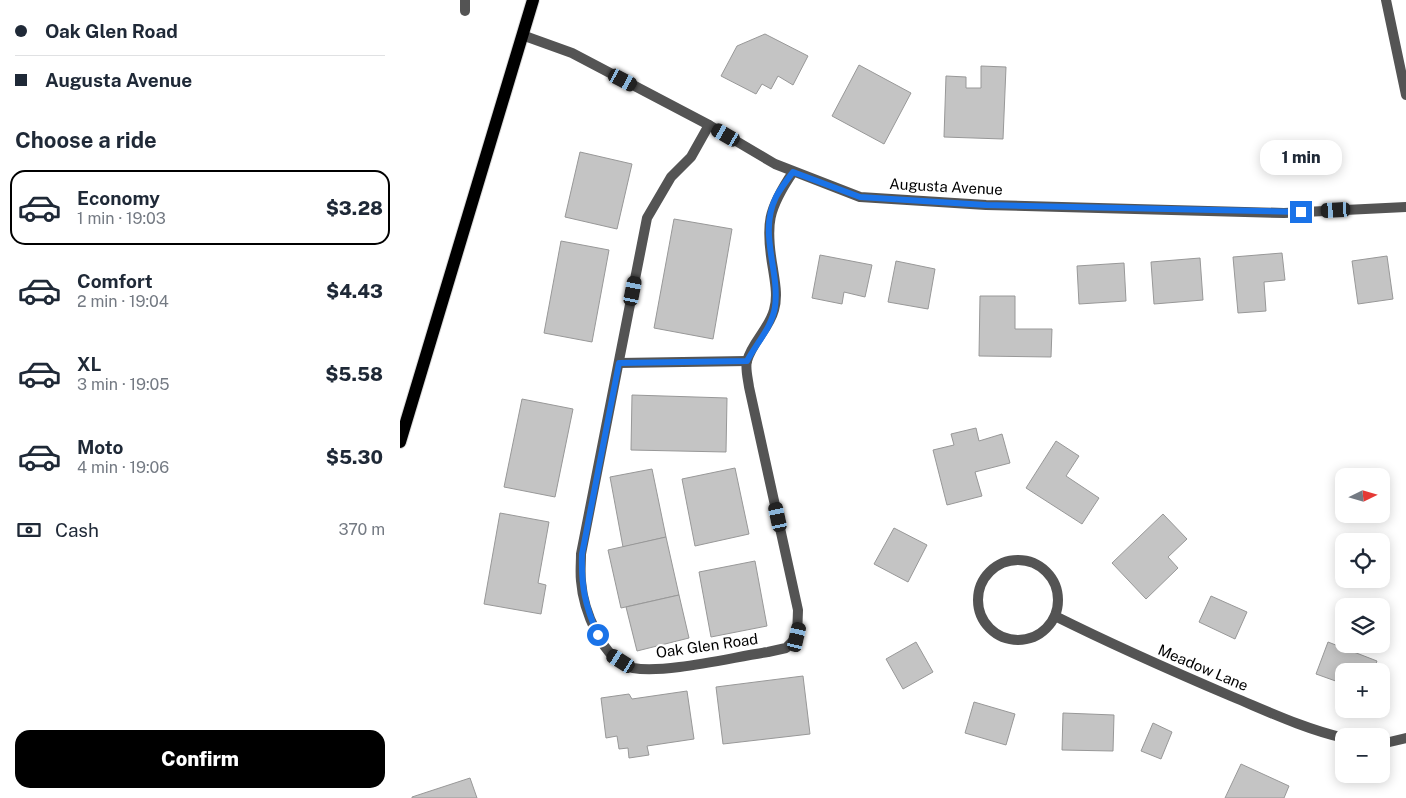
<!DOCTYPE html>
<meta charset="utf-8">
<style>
:root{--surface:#fff;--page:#f6f6f7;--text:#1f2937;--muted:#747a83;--line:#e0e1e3;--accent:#000}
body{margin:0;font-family:"Public Sans",sans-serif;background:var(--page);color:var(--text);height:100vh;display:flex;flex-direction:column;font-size:19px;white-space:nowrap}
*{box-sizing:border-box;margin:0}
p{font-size:16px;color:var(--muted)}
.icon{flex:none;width:28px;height:28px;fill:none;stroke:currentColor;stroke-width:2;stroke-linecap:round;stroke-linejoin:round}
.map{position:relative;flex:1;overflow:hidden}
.drawer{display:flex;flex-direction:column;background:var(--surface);width:400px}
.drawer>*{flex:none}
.top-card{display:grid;align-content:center;height:110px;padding:0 15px;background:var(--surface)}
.needle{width:32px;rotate:85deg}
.fabs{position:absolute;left:935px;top:468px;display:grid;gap:10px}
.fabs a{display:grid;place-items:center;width:55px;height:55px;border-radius:10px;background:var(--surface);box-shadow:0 2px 12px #0003;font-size:25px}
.end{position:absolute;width:22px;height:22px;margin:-11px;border:6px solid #1a73e8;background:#fff;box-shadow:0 0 0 2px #fff}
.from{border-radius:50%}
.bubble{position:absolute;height:35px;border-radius:15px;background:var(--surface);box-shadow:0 2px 12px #0003;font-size:16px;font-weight:800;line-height:35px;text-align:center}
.car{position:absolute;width:15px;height:30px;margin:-15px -8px;border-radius:6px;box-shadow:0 0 4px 1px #0007;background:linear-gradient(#222 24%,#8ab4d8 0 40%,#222 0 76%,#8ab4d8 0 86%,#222 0)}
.top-card b{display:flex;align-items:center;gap:18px;height:48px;font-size:19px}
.top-card b+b{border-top:1px solid var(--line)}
.top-card i{width:12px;height:12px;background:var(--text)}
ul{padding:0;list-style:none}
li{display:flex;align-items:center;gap:15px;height:75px;margin:0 10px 8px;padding:0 5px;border:2px solid transparent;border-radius:15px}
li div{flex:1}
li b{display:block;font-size:19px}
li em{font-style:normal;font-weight:800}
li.on{border-color:var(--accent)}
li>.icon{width:45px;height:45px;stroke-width:1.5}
h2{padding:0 15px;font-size:22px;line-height:60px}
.pay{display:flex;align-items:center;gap:12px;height:55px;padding:0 15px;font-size:19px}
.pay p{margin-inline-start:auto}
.action{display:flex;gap:10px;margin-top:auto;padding:10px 15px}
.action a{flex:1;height:58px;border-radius:15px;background:var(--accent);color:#fff;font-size:20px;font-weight:800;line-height:58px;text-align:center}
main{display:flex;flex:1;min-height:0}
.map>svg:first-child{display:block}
.building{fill:#c4c4c4;stroke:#989898}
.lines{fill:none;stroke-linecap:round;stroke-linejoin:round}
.primary-casing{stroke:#dbdbdb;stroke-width:14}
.service{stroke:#545454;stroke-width:10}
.minor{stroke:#545454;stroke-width:10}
.primary{stroke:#000;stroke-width:12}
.route{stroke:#1a73e8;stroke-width:6}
.labels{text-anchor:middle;stroke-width:4.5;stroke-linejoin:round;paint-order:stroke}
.street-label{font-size:15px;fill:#000;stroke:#fff}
</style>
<main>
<section class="drawer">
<div class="top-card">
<b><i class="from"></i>Oak Glen Road</b>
<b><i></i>Augusta Avenue</b>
</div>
<h2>Choose a ride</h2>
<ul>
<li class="on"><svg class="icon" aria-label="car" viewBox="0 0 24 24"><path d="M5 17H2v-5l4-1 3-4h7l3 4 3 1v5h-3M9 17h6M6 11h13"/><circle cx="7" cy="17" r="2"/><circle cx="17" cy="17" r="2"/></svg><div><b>Economy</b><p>1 min · 19:03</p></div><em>$3.28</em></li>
<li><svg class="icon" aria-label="car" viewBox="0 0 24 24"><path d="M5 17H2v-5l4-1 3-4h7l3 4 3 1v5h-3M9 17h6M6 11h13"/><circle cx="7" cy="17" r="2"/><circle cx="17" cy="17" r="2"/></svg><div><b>Comfort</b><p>2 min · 19:04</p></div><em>$4.43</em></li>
<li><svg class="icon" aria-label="car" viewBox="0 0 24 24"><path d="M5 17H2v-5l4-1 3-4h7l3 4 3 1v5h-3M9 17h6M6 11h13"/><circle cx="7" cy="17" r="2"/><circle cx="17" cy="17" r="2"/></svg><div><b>XL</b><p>3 min · 19:05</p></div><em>$5.58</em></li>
<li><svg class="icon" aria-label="car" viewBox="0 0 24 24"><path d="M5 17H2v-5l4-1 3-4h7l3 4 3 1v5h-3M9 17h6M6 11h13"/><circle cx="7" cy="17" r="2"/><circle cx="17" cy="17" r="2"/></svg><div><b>Moto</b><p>4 min · 19:06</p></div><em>$5.30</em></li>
</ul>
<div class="pay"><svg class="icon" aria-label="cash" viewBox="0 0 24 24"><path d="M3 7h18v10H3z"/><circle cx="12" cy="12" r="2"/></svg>Cash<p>370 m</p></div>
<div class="action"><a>Confirm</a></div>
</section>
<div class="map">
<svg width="1006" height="798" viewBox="0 0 1006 798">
<rect width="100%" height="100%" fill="#fff"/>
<g class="building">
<polygon points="365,34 408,56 393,85 378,76 371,89 362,84 356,94 321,76 337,46"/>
<polygon points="459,65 511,93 484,144 432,116"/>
<polygon points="581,66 606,67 603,139 544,137 546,76 566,77 566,88 581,88"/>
<polygon points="180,152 232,164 217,229 165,217"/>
<polygon points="274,219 332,229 313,339 254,328"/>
<polygon points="161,241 209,250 192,342 144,333"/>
<polygon points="882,253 885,280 864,282 866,311 838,313 833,257"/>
<polygon points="420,255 472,265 465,297 444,292 442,304 412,298"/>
<polygon points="987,256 993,299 958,304 952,261"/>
<polygon points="800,258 803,300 754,304 751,262"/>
<polygon points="496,261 535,269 528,309 488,302"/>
<polygon points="724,263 726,301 679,304 677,266"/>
<polygon points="580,296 615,296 615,329 652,329 651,357 579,356"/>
<polygon points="232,395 327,398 326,452 231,450"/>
<polygon points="122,399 173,409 155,497 104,487"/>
<polygon points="576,428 579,441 602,434 610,463 575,472 582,496 547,505 533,450 554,445 551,434"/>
<polygon points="656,441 679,456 666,476 699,498 682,524 626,488"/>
<polygon points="335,468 349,534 295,546 282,479"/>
<polygon points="252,469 266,537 223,547 210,477"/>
<polygon points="100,513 149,522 138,583 146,585 141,614 84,604"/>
<polygon points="763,514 787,539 768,557 778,568 746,599 712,563"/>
<polygon points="494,528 527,545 508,582 474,564"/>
<polygon points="266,537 279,595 221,608 208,550"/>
<polygon points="355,561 367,626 311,637 299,572"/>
<polygon points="279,595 289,638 237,651 226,607"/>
<polygon points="811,596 847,612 835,639 799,622"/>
<polygon points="516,642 533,672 503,689 486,659"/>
<polygon points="928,642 977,661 973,671 944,671 944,684 916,674"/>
<polygon points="403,676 410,734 323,744 316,687"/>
<polygon points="287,691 294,739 247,746 249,755 229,758 228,748 219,749 217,736 206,738 201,698 229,694 232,699"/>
<polygon points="574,702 615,714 606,745 565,733"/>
<polygon points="663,713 714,715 713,751 662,750"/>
<polygon points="753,723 772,732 761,759 741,751"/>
<polygon points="841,764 889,786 884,798 825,798"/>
<polygon points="70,778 77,798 12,798 12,797"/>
</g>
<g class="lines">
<defs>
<polyline id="primary" points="0,442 133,0"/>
</defs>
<use href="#primary" class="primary-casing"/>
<polyline class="service" points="65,11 65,0"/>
<g class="minor">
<polyline points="986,0 1006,95"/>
<polyline points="122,35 172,53 309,125 375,164 460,197 586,205 884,213 1006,207"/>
<path d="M309,125L291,157L271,177L247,218L181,554C181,563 180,572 181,581C183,608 202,661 233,668C265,674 333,657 368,652L386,648L397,637L398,610L349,387C348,379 345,368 347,361C352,342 369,329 374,310C378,297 375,282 373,269C365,224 368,209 393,172"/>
<polyline points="219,363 347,361"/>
<circle cx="618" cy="600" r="40"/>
<path d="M655,616C713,645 772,671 833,697C869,712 905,729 944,738"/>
<polyline points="981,744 1006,738"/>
</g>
<use href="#primary" class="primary"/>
</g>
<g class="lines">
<path class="route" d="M198,635C185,606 181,586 182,554L219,363L347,361C356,344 372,327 375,307C380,270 358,234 376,197C380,189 387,180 393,172L460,197L586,205L901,212"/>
</g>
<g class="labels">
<g class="street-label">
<text transform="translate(546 187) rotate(3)" y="5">Augusta Avenue</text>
<text transform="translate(307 646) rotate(-8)" y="5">Oak Glen Road</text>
<text transform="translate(803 668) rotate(23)" y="5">Meadow Lane</text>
</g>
</g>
</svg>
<div class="fabs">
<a><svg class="needle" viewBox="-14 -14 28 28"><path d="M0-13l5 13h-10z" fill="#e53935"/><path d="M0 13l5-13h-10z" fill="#747a83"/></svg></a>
<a><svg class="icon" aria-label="locate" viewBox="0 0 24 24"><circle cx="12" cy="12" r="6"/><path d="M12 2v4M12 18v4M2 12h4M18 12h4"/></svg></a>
<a><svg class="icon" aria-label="layers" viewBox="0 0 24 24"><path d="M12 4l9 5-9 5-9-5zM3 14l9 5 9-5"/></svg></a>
<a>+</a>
<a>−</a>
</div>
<i class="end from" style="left:198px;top:635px"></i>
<i class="end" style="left:901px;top:212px"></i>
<div class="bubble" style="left:860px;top:140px;width:82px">1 min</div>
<i class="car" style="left:223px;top:80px;rotate:118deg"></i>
<i class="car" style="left:326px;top:135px;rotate:300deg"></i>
<i class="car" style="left:936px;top:210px;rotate:267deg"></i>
<i class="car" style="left:233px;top:291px;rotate:11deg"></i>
<i class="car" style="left:378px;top:517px;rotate:348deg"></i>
<i class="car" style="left:397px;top:637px;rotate:13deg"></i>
<i class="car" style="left:221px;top:661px;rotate:302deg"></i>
</div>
</main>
